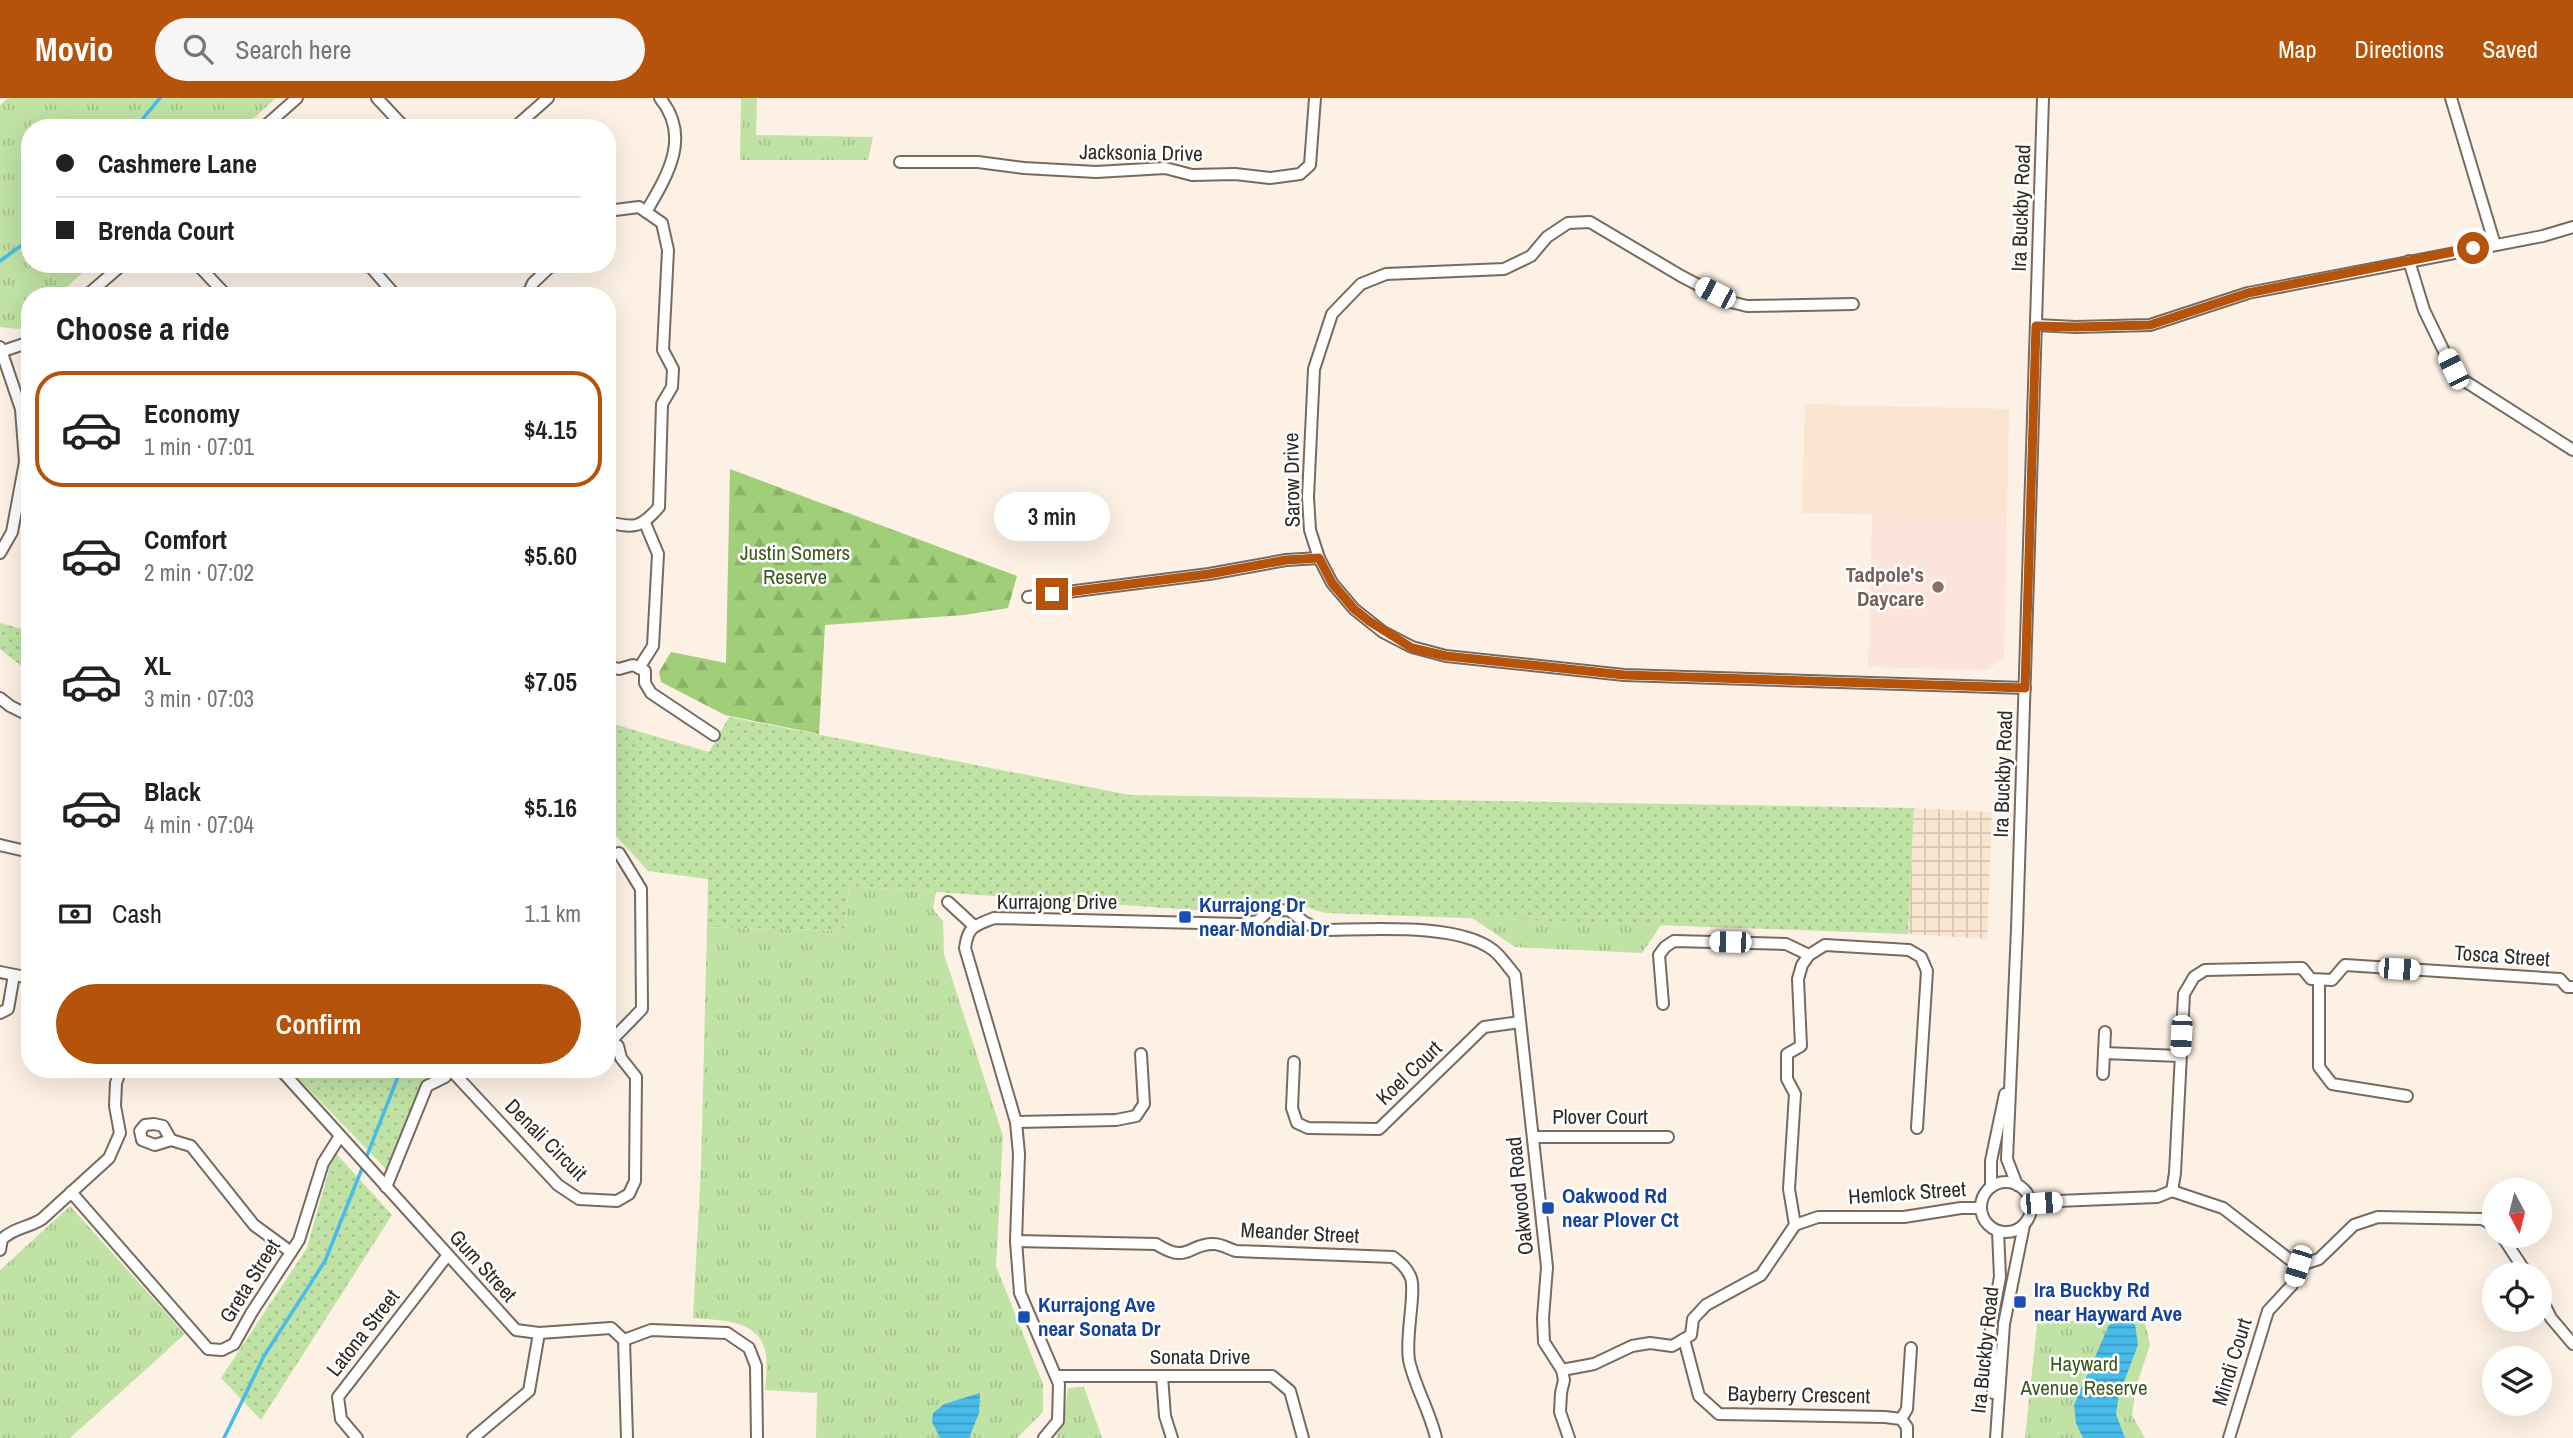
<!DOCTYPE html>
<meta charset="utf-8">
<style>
:root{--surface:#fff;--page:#f6f6f6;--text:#202124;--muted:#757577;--line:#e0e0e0;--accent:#b45309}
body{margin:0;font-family:"Archivo Narrow",sans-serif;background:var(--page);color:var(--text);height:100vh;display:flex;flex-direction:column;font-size:26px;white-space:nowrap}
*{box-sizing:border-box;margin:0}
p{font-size:23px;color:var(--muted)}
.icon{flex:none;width:38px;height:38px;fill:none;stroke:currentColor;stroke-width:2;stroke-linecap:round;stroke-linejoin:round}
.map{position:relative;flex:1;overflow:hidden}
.panel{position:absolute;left:21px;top:189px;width:595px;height:791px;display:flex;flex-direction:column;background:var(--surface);border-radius:28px;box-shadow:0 7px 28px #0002}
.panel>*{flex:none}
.top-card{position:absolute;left:21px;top:21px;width:595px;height:154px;border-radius:28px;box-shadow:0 7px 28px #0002;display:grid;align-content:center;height:154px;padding:0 35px;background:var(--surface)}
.needle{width:46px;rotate:173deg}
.buttons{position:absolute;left:2482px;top:1080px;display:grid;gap:14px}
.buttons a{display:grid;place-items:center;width:70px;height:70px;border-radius:50%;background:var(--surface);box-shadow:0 7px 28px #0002;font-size:35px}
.end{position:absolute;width:32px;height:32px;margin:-16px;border:9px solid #b45309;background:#fff;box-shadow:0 0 0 4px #fff}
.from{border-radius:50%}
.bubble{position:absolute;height:49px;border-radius:24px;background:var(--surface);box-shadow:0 7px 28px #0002;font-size:23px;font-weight:600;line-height:49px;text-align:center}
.car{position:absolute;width:21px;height:42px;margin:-21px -10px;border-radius:9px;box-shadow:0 0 5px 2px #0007;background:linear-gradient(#fff 24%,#345 0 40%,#fff 0 76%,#345 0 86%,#fff 0)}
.top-card b{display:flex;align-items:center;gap:24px;height:66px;font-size:26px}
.top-card b+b{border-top:2px solid var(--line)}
.top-card i{width:18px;height:18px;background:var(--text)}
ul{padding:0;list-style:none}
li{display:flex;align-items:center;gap:21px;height:116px;margin:0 14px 10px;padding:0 21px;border:4px solid transparent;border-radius:28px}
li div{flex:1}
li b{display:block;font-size:26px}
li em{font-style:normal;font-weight:600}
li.active{border-color:var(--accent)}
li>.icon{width:63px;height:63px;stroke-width:1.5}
h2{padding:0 35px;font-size:32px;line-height:84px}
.pay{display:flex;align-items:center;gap:18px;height:77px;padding:0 35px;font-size:26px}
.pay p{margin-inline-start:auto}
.button{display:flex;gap:14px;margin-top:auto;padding:14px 35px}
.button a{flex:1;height:80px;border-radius:42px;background:var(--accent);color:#fff;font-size:28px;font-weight:600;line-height:80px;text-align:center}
header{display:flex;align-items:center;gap:42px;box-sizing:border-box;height:98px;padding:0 35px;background:var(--accent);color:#fff}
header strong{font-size:33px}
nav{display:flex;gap:38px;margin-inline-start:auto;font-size:24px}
.search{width:490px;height:63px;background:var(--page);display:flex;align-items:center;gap:18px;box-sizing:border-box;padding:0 24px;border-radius:38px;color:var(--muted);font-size:26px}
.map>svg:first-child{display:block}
.built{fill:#f9e5d0}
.industrial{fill:url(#industrial-grid)}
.education{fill:#fce4da}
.grass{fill:url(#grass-dots)}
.forest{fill:url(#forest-firs)}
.park{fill:url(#park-tufts)}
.water{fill:url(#water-rules)}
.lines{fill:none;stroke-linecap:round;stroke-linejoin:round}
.stream{stroke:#47bceb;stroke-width:3.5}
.minor-casing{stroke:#776a5e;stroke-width:14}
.minor{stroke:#fff;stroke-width:10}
.route{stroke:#b45309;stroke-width:9}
.education-dot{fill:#8d6e63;stroke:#fff;stroke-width:2.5}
.transit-dot{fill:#1a4fb4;stroke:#fff;stroke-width:2.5}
.labels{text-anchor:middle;stroke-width:5;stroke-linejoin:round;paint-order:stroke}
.street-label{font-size:21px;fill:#302b25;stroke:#fff}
.park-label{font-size:21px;fill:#3c5a20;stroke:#fff}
.education-label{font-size:21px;font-weight:bold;fill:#785e54;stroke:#fff;text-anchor:end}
.transit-label{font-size:21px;font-weight:bold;fill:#164399;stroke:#fff;text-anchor:start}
</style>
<header>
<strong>Movio</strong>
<div class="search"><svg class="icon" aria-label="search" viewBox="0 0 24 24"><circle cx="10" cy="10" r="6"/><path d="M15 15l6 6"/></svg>Search here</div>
<nav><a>Map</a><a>Directions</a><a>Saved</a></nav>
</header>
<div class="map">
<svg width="2573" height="1340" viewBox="0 0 2573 1340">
<defs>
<pattern id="industrial-grid" width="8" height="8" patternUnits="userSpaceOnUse" patternTransform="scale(1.75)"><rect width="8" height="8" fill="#f9e5d0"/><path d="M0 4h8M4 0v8" fill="none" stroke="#d6c5b2"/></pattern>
<pattern id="grass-dots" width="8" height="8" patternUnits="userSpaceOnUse" patternTransform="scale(1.75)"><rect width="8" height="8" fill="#c0e2a5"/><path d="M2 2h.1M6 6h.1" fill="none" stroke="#a5c28e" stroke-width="1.8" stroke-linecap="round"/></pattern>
<pattern id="forest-firs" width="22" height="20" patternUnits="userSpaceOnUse" patternTransform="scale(1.75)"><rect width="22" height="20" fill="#a0ce79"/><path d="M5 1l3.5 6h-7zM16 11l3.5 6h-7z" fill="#8ab168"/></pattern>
<pattern id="park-tufts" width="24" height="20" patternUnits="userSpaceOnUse" patternTransform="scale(1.75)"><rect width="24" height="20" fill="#c0e2a5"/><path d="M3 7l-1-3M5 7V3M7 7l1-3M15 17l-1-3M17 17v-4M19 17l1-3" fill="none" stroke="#a5c28e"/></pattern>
<pattern id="water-rules" width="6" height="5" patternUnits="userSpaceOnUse" patternTransform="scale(1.75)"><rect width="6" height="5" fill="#47bceb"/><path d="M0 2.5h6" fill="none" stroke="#3c99be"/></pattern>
</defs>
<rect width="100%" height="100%" fill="#fdf1e5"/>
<polygon class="built" points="1805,306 2009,311 2007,419 1802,415"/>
<polygon class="industrial" points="1914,710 1992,714 1987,841 1908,836"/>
<polygon class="education" points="1872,416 2007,419 2004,559 1988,572 1868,569"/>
<g class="grass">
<polygon points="0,525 30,533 30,575 0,551"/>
<path d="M729,619L1130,697L1914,710L1908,836L1325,815C1289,804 1274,794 1238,815L849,788L844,833L707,829L708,781L648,773L607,728V624L709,654Z"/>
<polygon points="289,971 431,971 386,1071"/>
<polygon points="334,1053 392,1117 261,1322 221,1280 307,1150"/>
</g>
<polygon class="forest" points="730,371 1017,478 1008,510 964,517 825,527 819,636 725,617 661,584 659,574 671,554 726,565"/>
<g class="park">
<polygon points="8,0 276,0 243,30 30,30 30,166 92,166 57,198 30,198 30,222 20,231 0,229 0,7"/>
<polygon points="741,0 757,0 756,37 873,39 868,62 740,62"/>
<path d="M849,788L936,794L933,811L943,823L944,856L1003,1038L996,1168L1043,1286V1314L1017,1340H816L817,1295L765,1292C766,1278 769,1259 763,1246C752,1221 716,1222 693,1220L701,1070L707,829L844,833Z"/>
<polygon points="1472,820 1661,827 1642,855 1515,849"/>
<polygon points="70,1108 185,1236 70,1340 0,1340 0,1172"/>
<polygon points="2121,1210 2143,1216 2150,1247 2136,1289 2132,1317 2145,1340 2025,1340 2037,1226 2094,1221"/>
<polygon points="1084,1289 1102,1340 1056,1340 1064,1322 1068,1290"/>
</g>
<g class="water">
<polygon points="2123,1221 2135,1226 2138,1247 2119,1297 2116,1316 2125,1340 2083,1340 2076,1325 2074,1307 2109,1227"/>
<polygon points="980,1295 979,1315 969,1340 940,1340 932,1324 933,1315 944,1306"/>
</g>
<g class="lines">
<g class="stream">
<polyline points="135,30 160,0"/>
<polyline points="0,163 30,141"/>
<polyline points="366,1060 401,971"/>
<polyline points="224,1340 264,1258 325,1163 363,1068"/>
</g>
<defs>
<g id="minor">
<polyline points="377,0 405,30"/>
<polyline points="2451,0 2495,147"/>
<polyline points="263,30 297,0"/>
<polyline points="514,30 548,0"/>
<polyline points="900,64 978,64 1024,70 1096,74 1165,70 1192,77 1235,76 1270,80 1300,76 1310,67 1315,0"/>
<path d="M607,113L639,109L662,125L668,152L663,252L673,271L672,289L662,306L659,409C640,431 634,430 607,424"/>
<path d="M646,114C667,78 692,39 660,0"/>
<polyline points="2409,163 2424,212 2453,272 2460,280 2573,352"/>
<polyline points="197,166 227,198"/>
<polyline points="368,166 396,198"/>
<polyline points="86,198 123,166"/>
<polyline points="527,198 533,185 553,166"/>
<polyline points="1853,206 1747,208 1731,204 1681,178 1590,124 1568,125 1547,139 1531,158 1504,171 1386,176 1361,186 1332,216 1314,271 1308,399 1310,432 1319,460 1332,485 1354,511 1383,534 1412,549 1446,558 1624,577 2025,590"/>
<polyline points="2036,227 2076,229 2150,227 2248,195 2543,138 2573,129"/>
<polyline points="0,249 21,311 25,364 12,434 0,455"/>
<polyline points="3,253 30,244"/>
<polyline points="1028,499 1209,476 1286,462 1319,460"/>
<polyline points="607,568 619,571 633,567 645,573 645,585 651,595 714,637"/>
<polyline points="639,570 653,548 658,456 645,425"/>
<polyline points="0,600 10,608 30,618"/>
<polyline points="0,747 30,754"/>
<polyline points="948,804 974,828"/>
<polyline points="0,874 30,880"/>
<polyline points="2319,882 2319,969 2332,986 2407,998"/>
<polyline points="1663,906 1659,857 1665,849 1674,843 1786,846 1809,857"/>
<polyline points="0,915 8,911 14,877"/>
<polyline points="611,943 642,911 641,791 619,755"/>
<polyline points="2104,955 2105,934"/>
<polyline points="1294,964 1292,1010 1297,1025 1308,1030 1379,1031 1484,929 1520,924"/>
<polyline points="280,971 516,1232 539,1235 611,1230 624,1242 627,1340"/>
<polyline points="450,971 558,1087 579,1101 617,1103 629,1096 635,1083 636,979 621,960 618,948 607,940"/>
<polyline points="2103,976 2104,955 2180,958"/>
<polyline points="1016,1024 1116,1022 1136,1018 1144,1006 1141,956"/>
<polygon points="154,1026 163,1028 171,1042 155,1047 142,1042 140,1033 145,1027"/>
<polyline points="1533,1039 1668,1039"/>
<polyline points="171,1042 191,1048 254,1127 291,1154"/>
<circle cx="2006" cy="1109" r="25"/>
<polyline points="2017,1087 2007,1061 2017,831 2043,0"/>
<polyline points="386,1089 427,988 445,979 450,971"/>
<polyline points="1991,1089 1991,1063 2005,996"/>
<polyline points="2172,1093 2175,1075 2184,896 2194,879 2205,872 2302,870 2311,881 2332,882 2345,867 2560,881 2567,889 2573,889"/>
<polyline points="71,1094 208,1251 222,1252 234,1246 252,1214 299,1142 323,1065 340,1038"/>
<polyline points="2031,1104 2157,1099 2172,1093 2223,1110 2298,1168 2319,1161 2354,1127 2378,1119 2482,1121 2494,1127"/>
<polyline points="1795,1127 1789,1091 1795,996 1787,981 1787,956 1801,948 1798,881 1802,867 1809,857 1825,847 1909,852 1921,859 1927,873 1917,1030"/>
<polyline points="2502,1138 2527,1176"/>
<path d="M1016,1143L1156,1146C1189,1167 1188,1145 1214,1146C1221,1146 1229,1151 1236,1153L1393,1159C1401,1165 1407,1170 1411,1180C1416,1195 1405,1239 1409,1262C1414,1287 1430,1313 1436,1340"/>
<path d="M0,1152L2,1141C17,1128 26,1131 42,1121L109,1060L120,1035L115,1008L116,985L121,971"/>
<polyline points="2539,1196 2551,1220 2573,1246"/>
<polyline points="1684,1241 1699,1298 1719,1316 1885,1319 1901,1321 1907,1329 1907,1340"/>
<polyline points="624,1242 651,1232 727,1235 749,1250 756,1268 757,1340"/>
<polyline points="1562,1272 1594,1266 1632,1248 1650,1245 1672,1248 1691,1237 1693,1221 1706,1207 1761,1177 1795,1127 1818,1119 1904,1119 1961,1110 1981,1110"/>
<polyline points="1056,1278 1272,1278 1290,1293 1303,1340"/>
<polyline points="1162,1278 1165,1318 1172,1340"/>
<polyline points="1993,1295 1991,1227 2000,1179 1998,1133"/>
<polyline points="1901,1321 1907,1311 1911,1250"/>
<polyline points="357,1340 341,1321 338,1299 447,1158"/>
<polyline points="473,1340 529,1293 539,1235"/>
<path d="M1044,1340L1058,1323L1059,1286L1020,1195L1016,1143L1019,1056L1016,1024L965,850C968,828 974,828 994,820L1241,826L1258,823L1268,813L1289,812L1304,824L1320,832C1367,832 1456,824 1493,852C1501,858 1508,869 1515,877L1547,1169L1543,1220L1544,1244L1562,1272L1564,1282L1561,1295L1560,1314L1569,1340"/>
<polyline points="1996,1340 2004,1226 2024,1127"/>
<polyline points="2229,1340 2268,1213 2292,1187 2298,1168"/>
</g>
</defs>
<use href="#minor" class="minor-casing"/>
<use href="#minor" class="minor"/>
</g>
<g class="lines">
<polyline class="route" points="1052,496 1209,476 1286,462 1319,460 1332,485 1354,511 1369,523 1412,550 1446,558 1624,577 2025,590 2036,228 2076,229 2150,227 2248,195 2473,150"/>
</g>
<circle class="education-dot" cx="1938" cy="489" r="7"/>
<g class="transit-dot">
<rect x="1178" y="812" width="14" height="14" rx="3.5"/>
<rect x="1541" y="1103" width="14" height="14" rx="3.5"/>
<rect x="2013" y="1197" width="14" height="14" rx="3.5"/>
<rect x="1017" y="1212" width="14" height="14" rx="3.5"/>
</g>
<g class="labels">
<g class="street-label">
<text transform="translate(1141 55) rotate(1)" y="7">Jacksonia Drive</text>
<text transform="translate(2021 110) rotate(-88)" y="7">Ira Buckby Road</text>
<text transform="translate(1292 382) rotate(-91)" y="7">Sarow Drive</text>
<text transform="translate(2003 676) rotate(-88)" y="7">Ira Buckby Road</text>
<text x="1057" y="811">Kurrajong Drive</text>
<text transform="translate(2502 858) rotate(4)" y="7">Tosca Street</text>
<text transform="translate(1409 975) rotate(-44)" y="7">Koel Court</text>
<text x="1600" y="1026">Plover Court</text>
<text transform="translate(546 1042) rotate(45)" y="7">Denali Circuit</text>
<text transform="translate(1907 1095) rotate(-4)" y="7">Hemlock Street</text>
<text transform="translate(1520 1098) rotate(-96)" y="7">Oakwood Road</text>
<text transform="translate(1300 1135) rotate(3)" y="7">Meander Street</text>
<text transform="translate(483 1168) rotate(48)" y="7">Gum Street</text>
<text transform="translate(250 1183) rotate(-58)" y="7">Greta Street</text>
<text transform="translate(363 1235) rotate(-52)" y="7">Latona Street</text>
<text transform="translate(1985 1252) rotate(-84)" y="7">Ira Buckby Road</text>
<text x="1200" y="1266">Sonata Drive</text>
<text transform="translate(2232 1264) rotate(-73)" y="7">Mindi Court</text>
<text transform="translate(1799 1297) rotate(1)" y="7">Bayberry Crescent</text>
</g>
<g class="park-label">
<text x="795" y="462">Justin Somers<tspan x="795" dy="24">Reserve</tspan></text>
<text x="2084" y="1273">Hayward<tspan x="2084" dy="24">Avenue Reserve</tspan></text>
</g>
<g class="education-label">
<text x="1924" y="484">Tadpole's<tspan x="1924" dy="24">Daycare</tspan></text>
</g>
<g class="transit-label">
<text x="1199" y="814">Kurrajong Dr<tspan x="1199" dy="24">near Mondial Dr</tspan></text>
<text x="1562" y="1105">Oakwood Rd<tspan x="1562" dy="24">near Plover Ct</tspan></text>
<text x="2034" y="1199">Ira Buckby Rd<tspan x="2034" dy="24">near Hayward Ave</tspan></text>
<text x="1038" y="1214">Kurrajong Ave<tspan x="1038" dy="24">near Sonata Dr</tspan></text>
</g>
</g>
</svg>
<div class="buttons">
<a><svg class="needle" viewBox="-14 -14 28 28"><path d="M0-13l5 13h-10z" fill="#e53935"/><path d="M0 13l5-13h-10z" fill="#757577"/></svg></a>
<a><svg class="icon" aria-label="locate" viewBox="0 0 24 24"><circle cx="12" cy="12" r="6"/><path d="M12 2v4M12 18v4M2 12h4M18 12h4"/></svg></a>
<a><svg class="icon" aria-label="layers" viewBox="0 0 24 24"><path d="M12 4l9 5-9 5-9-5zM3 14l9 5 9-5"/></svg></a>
</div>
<i class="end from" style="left:2473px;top:150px"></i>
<i class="end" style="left:1052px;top:496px"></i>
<div class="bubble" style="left:994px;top:394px;width:116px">3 min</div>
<i class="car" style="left:1715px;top:195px;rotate:297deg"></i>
<i class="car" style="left:2453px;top:271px;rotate:334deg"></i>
<i class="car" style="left:1730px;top:844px;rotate:271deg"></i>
<i class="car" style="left:2399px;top:871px;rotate:94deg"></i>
<i class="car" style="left:2181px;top:938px;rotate:183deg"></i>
<i class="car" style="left:2041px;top:1105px;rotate:86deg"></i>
<i class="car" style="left:2298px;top:1168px;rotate:197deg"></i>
<div class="top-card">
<b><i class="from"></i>Cashmere Lane</b>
<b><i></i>Brenda Court</b>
</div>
<section class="panel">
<h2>Choose a ride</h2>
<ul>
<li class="active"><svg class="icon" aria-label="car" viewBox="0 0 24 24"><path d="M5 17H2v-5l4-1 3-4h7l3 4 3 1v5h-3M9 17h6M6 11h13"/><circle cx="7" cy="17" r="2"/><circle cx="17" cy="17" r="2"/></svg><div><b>Economy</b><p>1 min · 07:01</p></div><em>$4.15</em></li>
<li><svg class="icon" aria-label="car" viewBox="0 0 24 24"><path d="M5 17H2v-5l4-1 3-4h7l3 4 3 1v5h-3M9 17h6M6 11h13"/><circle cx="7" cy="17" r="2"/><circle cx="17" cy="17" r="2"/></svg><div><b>Comfort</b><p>2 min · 07:02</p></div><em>$5.60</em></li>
<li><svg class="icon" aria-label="car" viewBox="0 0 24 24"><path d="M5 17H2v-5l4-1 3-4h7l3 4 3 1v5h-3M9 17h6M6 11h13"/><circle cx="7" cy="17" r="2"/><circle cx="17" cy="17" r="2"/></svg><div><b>XL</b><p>3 min · 07:03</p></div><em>$7.05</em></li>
<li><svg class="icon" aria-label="car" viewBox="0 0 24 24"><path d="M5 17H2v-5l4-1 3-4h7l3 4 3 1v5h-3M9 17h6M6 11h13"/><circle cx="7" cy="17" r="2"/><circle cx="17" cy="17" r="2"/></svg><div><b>Black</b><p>4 min · 07:04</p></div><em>$5.16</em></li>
</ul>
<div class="pay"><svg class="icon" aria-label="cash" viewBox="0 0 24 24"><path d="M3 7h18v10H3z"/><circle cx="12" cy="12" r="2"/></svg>Cash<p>1.1 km</p></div>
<div class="button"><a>Confirm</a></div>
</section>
</div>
